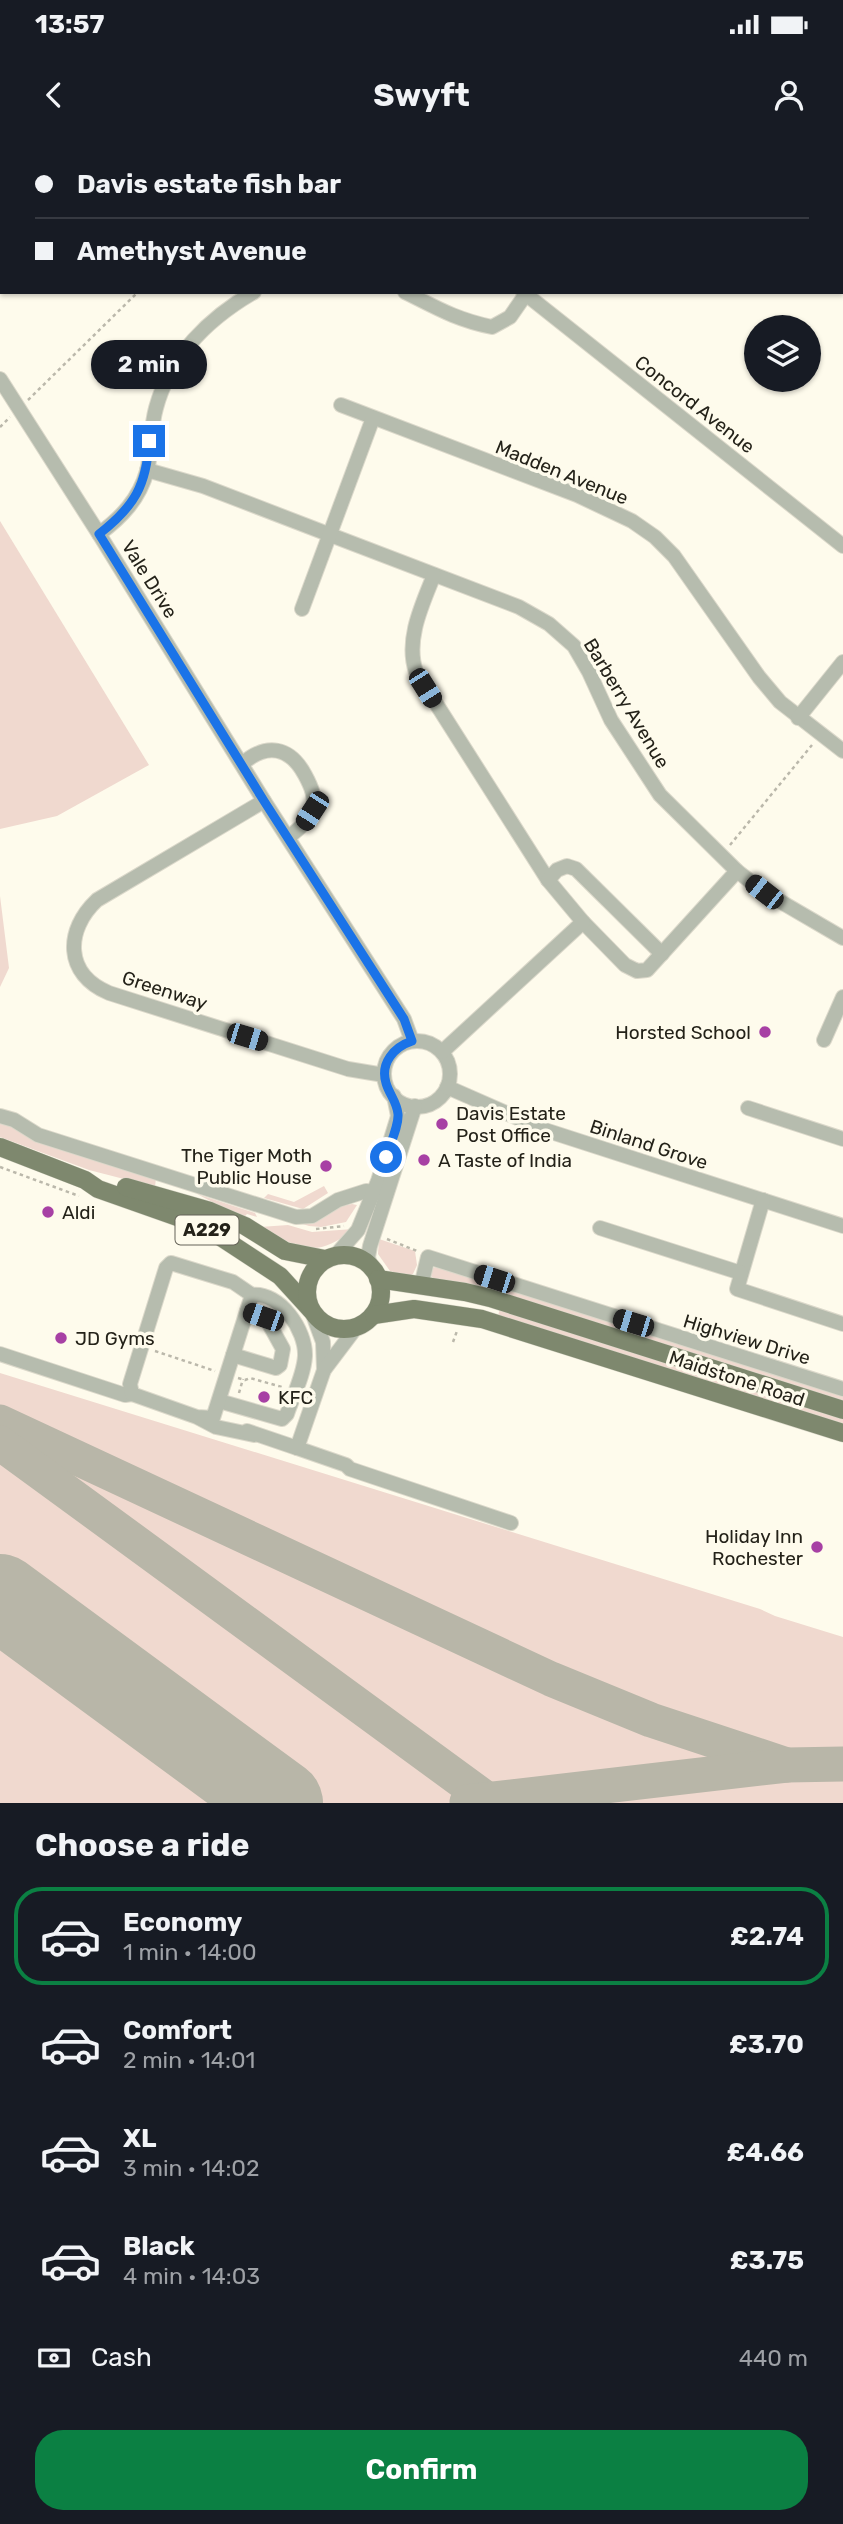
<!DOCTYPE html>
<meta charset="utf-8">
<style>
:root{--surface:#171b24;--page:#20242c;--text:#f1f3f6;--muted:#9ea1a6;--line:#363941;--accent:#0b8043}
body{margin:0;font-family:Rubik,sans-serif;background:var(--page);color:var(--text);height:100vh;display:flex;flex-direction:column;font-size:26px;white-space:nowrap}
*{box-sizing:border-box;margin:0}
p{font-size:23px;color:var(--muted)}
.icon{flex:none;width:38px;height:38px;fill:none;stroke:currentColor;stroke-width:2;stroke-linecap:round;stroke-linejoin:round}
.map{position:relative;height:1663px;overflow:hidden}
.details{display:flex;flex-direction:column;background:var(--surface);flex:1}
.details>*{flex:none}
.hud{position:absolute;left:0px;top:0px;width:844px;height:154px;box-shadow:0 2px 5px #0004;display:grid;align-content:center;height:154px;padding:0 35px;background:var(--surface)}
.fabs{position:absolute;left:744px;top:175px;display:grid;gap:14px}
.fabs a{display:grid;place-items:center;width:77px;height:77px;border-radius:50%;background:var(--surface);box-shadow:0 2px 5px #0004;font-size:35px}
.end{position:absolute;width:32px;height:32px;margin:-16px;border:9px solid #1a73e8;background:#fff;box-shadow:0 0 0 4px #fff}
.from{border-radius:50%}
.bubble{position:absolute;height:49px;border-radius:24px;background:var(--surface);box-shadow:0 2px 5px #0004;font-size:23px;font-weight:700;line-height:49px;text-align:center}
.car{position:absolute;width:21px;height:42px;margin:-21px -10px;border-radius:9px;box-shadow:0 0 5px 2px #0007;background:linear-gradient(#222 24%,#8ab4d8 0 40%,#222 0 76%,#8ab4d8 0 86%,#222 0)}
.hud b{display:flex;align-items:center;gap:24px;height:66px;font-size:26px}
.hud b+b{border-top:2px solid var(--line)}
.hud i{width:18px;height:18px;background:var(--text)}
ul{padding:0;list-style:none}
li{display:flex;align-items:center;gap:21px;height:98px;margin:0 14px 10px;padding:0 21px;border:4px solid transparent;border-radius:28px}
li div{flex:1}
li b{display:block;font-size:26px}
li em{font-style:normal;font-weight:700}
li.on{border-color:var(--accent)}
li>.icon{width:63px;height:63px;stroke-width:1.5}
h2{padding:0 35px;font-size:32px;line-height:84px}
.pay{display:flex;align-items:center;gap:18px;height:77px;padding:0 35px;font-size:26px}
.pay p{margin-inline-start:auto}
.cta{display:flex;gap:14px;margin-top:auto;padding:14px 35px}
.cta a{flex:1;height:80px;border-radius:28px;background:var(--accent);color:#fff;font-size:28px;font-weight:700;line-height:80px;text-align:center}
.status{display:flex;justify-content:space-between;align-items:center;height:49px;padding:0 35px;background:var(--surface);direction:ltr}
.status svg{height:19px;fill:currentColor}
header{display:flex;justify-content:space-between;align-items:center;height:91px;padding:0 35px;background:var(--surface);font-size:32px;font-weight:700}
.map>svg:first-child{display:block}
.green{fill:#f0d9cf}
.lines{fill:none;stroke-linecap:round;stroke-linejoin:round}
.taxiway{stroke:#b8b6a8;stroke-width:35}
.runway{stroke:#b8b6a8;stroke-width:86}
.minor-casing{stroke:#dbd8ca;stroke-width:16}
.major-casing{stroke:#dbd8ca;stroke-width:19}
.path{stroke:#bbb8ab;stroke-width:2.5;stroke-dasharray:3.5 3.5;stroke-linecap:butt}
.minor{stroke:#b6bcae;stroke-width:14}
.major{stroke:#7e886e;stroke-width:18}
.route{stroke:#1a73e8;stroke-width:9}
.poi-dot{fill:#a740a4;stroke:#fefbec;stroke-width:2.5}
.labels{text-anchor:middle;stroke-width:7;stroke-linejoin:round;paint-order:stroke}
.shield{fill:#fefbec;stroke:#656358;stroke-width:2}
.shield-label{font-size:18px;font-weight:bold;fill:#242219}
.street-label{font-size:19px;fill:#242219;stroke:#fefbec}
.poi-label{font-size:19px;fill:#242219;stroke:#fefbec;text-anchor:start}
</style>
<div class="status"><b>13:57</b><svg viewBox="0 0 49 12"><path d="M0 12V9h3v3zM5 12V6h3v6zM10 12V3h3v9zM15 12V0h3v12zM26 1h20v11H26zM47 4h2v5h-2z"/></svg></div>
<header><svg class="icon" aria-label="back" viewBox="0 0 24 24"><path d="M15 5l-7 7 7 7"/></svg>Swyft<svg class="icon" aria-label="person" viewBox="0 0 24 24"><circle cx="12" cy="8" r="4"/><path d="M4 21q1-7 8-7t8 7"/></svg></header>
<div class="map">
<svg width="843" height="1663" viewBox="0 0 843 1663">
<rect width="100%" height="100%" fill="#fefbec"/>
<g class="green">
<polygon points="0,381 149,625 57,676 0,689"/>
<polygon points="0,756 9,828 0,847"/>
<polygon points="0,980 156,1038 155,1047 89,1030 0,997"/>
<polygon points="324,1046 328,1053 303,1069 264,1058 268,1054 294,1062"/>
<polygon points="197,1054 255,1073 257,1077 247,1074 243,1078"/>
<polygon points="352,1064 357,1065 346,1082 321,1087 309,1086 284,1078"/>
<path d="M288,1085L312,1092L353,1089C316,1121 297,1107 260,1087Z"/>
<polygon points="379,1099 415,1111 417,1125 413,1134 407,1136 390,1131 378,1114"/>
<polygon points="435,1127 843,1256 843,1262 434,1139 431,1136 432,1129"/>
<polygon points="500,1168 843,1276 843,1285 498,1176"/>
<polygon points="0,1233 760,1469 775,1476 843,1497 843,1663 0,1663"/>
</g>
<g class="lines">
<g class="taxiway">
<polyline points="0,1282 551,1539 651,1580 787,1625"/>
<polyline points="0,1303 492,1663"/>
<polyline points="467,1662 787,1625 843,1624"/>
</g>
<polyline class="runway" points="0,1457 280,1663"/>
<defs>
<g id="minor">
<polyline points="338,0 340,2"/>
<polyline points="783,0 786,2"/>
<polyline points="44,2 46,0"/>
<polyline points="842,44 843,45"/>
<polyline points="0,51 2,47"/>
<path d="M405,152C437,168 457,180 492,187L510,177L526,154"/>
<polyline points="523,152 843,406"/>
<polyline points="0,239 99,394 264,661 404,879 412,901"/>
<polyline points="341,265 577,355 632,381 655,397 674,416 759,537 780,562 843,611"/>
<polyline points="147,330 203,346 328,394 519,467 549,484 574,506 589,532 611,580 660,655 737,731 764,752 843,798"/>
<path d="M99,394C122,377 139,359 147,331C152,311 150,289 156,268C170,216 209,178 254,152"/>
<path d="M434,435C422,465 405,500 416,532L548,740L583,782L625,825L637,831L647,830L737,731"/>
<polyline points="302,469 373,278"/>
<polyline points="798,578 843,522"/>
<path d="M242,624C267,602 290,607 305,635C311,646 317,659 312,672C308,682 297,690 289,697"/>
<path d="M264,661L97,760C65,790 64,834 109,853L348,929L384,935"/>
<polyline points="548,740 557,730 567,726 576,729 662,814"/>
<polyline points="824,900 843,857"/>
<circle cx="417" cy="934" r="33"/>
<polyline points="442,912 583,782"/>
<polyline points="447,947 545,990 843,1086"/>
<polyline points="748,968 843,999"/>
<polyline points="0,976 14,980 38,995 296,1077 312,1076 338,1060 366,1051 374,1052"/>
<polyline points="763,1060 737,1149 843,1184"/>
<polyline points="600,1088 741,1133"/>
<polyline points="335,1116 358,1090 378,1041 398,976 394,956"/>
<polyline points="370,1125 368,1117 370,1106 415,966"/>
<polyline points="421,1146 428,1117 843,1249"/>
<polyline points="312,1172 323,1202 324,1230"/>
<polyline points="358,1185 324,1230 297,1308 346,1325 350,1329 511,1383"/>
<polyline points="0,1214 125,1255 132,1254"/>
<polyline points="233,1215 276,1228 280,1225 283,1209 268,1182 265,1178 247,1171"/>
<path d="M219,1261L282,1279L287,1274C293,1256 304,1235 305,1216C306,1190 280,1152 252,1155"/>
<polyline points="197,1277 213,1278 252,1155 233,1142 171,1123 166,1128 130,1244 132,1254 197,1277 216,1287 254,1295"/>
<polyline points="247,1291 297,1308"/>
</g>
<g id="major">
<polyline points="0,1007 85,1040 98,1049 183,1079 216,1094 280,1136 311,1170"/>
<polyline points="126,1047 210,1071 245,1086 285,1111 325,1119"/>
<circle cx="344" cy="1152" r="37"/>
<polyline points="378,1139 465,1152 490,1158 843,1270"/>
<polyline points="374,1175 414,1169 482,1179 843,1293"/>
</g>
</defs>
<use href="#minor" class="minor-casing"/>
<use href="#major" class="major-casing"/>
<g class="path">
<polyline points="291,2 292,0"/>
<polyline points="28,260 138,152"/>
<polyline points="0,287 10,277"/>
<polyline points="730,705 812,605"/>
<polyline points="0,1027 79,1056"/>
<polyline points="316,1089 344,1086"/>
<polyline points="387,1099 417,1111"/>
<polyline points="453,1202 457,1191"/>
<polyline points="155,1211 215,1231"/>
<polyline points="238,1238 245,1240 250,1238 282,1247"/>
<polyline points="239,1253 243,1239"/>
</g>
<use href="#minor" class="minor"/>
<use href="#major" class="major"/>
</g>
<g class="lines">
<path class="route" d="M149,301C147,345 134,367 99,394L264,661L404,879L412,901C394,907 380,923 386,943C389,954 397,962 398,974C399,986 390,1004 386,1017"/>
</g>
<g class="poi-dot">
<circle cx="765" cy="892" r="7"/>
<circle cx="442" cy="984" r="7"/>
<circle cx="424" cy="1020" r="7"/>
<circle cx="326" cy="1026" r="7"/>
<circle cx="48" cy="1072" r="7"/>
<circle cx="61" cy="1198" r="7"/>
<circle cx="264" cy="1257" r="7"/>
<circle cx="817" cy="1407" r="7"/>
</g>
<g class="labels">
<rect class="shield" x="175.5" y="1075.5" width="63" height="29" rx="5"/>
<g class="shield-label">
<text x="207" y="1096">A229</text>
</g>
<g class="street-label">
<text transform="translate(695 264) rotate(38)" y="7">Concord Avenue</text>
<text transform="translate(562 332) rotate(22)" y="7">Madden Avenue</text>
<text transform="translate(150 439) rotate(58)" y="7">Vale Drive</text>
<text transform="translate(627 563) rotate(59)" y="7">Barberry Avenue</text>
<text transform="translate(165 850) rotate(18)" y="7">Greenway</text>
<text transform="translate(649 1004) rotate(18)" y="7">Binland Grove</text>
<text transform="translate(747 1199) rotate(17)" y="7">Highview Drive</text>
<text transform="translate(737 1238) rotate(18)" y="7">Maidstone Road</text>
</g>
<g class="poi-label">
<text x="751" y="899" text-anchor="end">Horsted School</text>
<text x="456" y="980">Davis Estate<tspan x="456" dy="22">Post Office</tspan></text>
<text x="312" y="1022" text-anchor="end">The Tiger Moth<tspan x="312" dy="22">Public House</tspan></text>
<text x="438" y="1027">A Taste of India</text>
<text x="62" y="1079">Aldi</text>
<text x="75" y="1205">JD Gyms</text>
<text x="278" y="1264">KFC</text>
<text x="803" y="1403" text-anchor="end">Holiday Inn<tspan x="803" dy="22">Rochester</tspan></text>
</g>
</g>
</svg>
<div class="fabs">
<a><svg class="icon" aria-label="layers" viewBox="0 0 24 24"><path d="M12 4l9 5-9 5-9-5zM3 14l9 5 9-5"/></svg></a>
</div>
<i class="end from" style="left:386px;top:1017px"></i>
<i class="end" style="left:149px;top:301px"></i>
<div class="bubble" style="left:91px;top:200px;width:116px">2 min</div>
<i class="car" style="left:425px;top:548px;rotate:148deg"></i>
<i class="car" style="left:312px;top:671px;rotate:213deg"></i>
<i class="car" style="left:764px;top:752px;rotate:308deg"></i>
<i class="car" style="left:247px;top:897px;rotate:107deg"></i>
<i class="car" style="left:494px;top:1139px;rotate:288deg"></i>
<i class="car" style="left:263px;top:1177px;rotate:289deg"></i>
<i class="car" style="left:633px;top:1183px;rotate:287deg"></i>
<div class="hud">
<b><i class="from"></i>Davis estate fish bar</b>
<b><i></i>Amethyst Avenue</b>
</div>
</div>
<section class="details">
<h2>Choose a ride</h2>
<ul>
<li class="on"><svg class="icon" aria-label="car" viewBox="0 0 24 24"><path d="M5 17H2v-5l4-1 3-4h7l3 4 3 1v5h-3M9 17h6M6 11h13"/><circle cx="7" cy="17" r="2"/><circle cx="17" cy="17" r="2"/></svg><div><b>Economy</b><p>1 min · 14:00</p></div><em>£2.74</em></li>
<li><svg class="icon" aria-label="car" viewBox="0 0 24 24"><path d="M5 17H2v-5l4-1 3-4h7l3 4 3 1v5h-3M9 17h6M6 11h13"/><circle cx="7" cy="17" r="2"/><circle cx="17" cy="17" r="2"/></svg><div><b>Comfort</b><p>2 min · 14:01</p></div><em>£3.70</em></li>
<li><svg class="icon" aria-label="car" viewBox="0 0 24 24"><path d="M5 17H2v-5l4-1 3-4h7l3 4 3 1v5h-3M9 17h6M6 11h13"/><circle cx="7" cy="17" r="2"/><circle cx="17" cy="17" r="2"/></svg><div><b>XL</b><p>3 min · 14:02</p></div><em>£4.66</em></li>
<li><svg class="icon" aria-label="car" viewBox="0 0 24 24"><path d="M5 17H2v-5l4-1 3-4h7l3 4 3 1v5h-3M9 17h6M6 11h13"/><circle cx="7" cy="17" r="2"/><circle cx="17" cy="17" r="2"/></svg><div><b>Black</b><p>4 min · 14:03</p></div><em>£3.75</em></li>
</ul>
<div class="pay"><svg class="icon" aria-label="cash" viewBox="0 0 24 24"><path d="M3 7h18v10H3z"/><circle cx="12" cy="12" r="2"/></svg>Cash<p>440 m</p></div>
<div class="cta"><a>Confirm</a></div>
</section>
